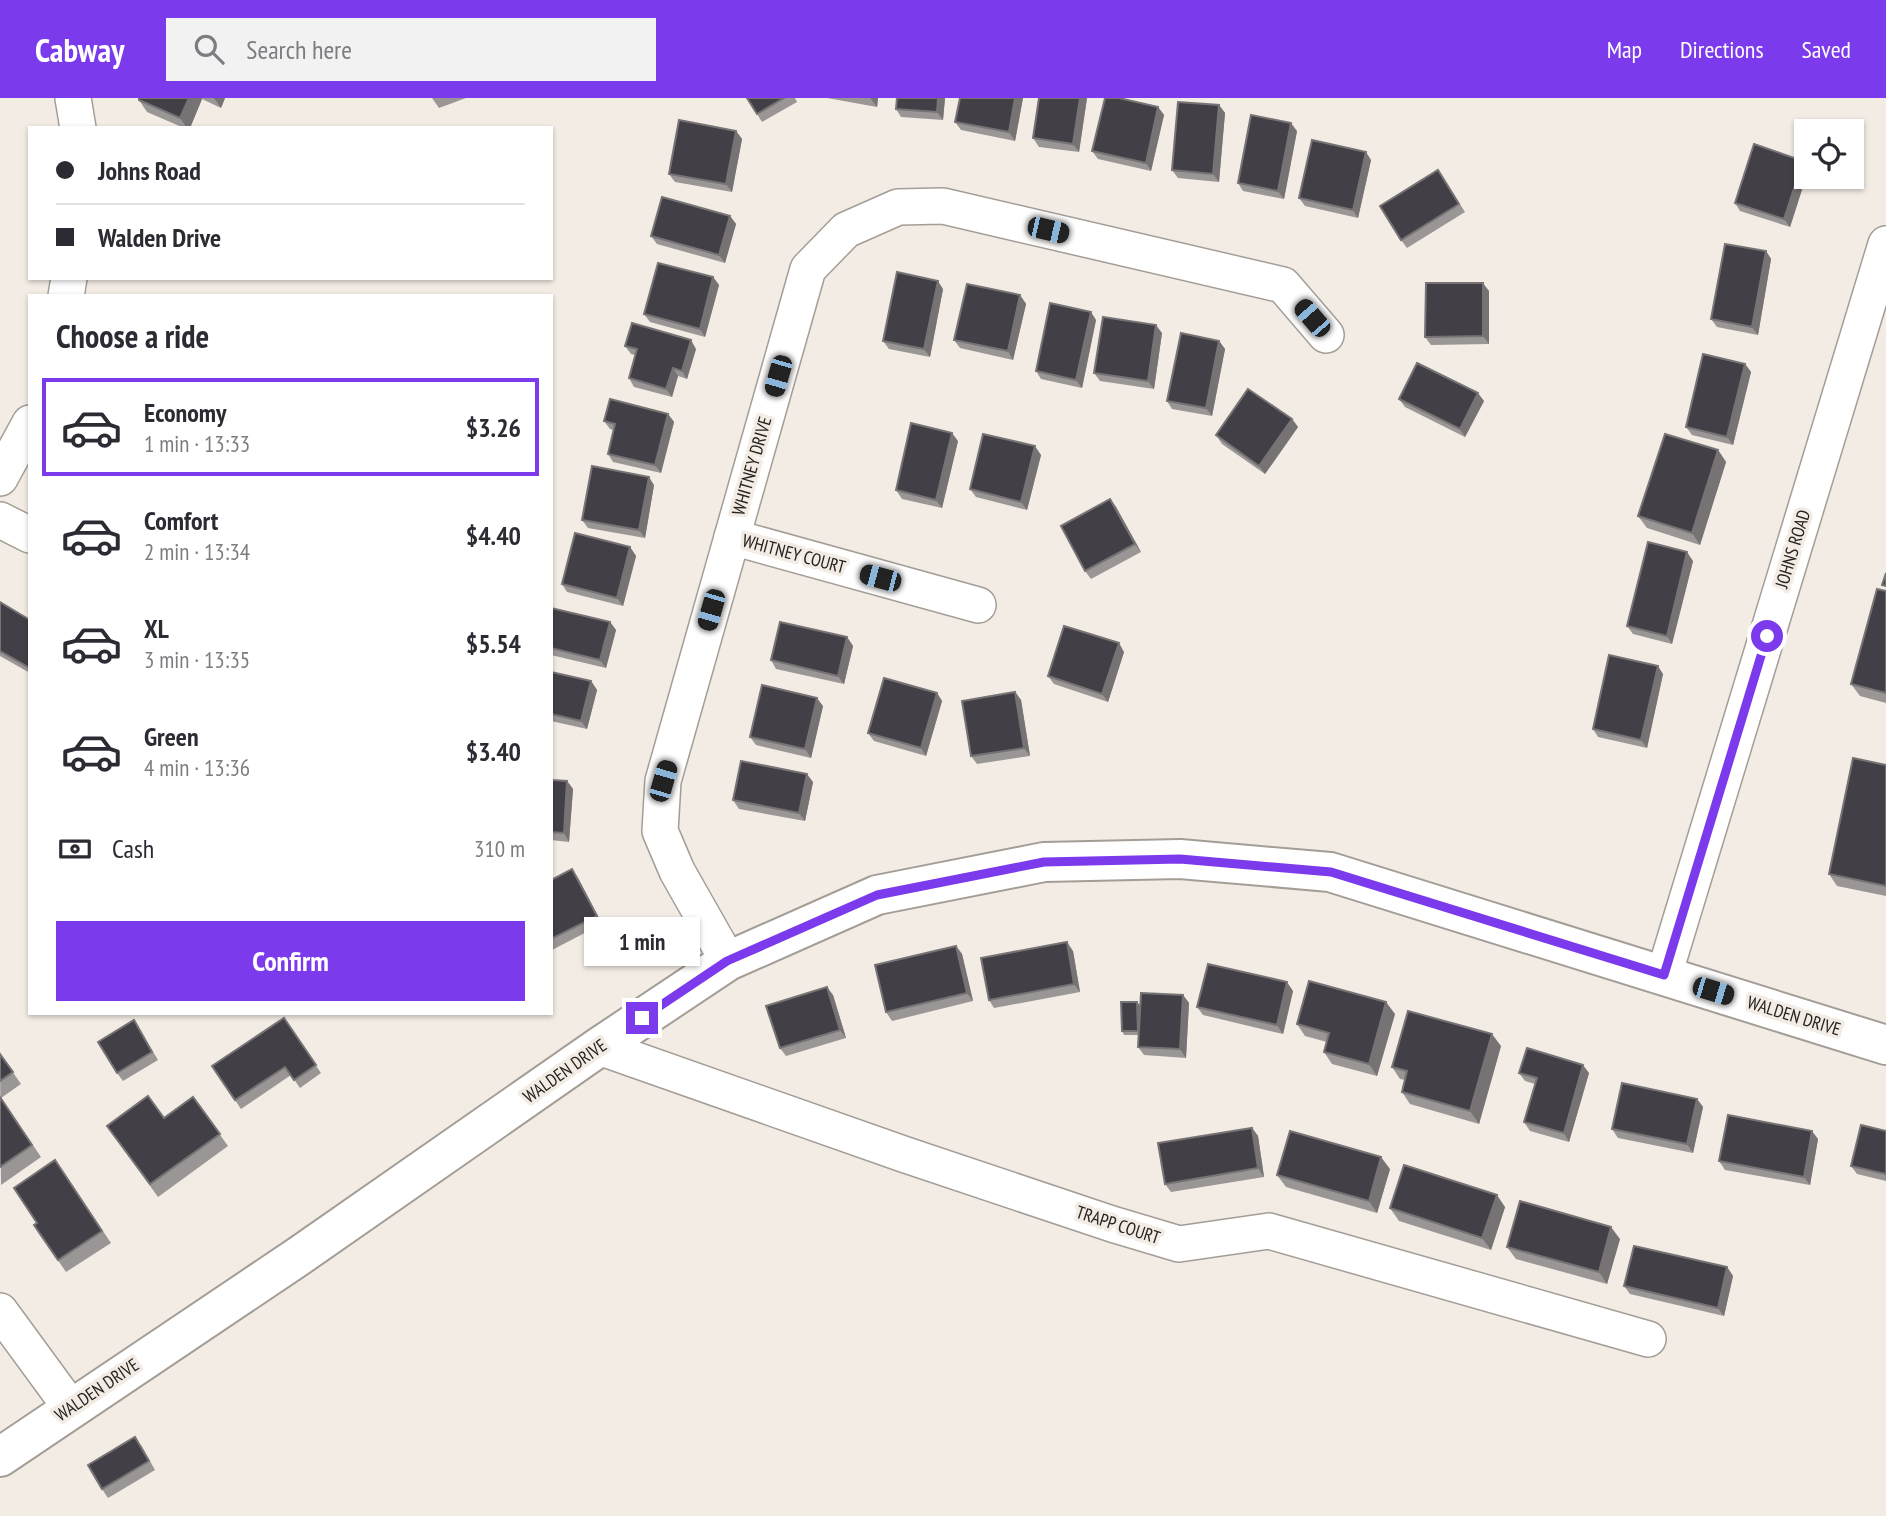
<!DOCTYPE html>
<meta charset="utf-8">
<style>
:root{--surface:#fff;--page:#f2f2f3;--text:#2b2b33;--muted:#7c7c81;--line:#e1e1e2;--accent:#7c3aed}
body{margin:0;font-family:"PT Sans Narrow",sans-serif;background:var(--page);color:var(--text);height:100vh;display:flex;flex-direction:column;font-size:26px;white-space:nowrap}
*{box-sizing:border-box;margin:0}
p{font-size:23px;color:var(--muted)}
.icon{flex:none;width:38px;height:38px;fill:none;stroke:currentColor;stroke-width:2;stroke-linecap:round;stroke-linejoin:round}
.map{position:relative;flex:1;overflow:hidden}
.side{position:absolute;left:28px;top:196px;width:525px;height:721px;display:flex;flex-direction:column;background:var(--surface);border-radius:0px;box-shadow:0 2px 5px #0004}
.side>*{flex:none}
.hud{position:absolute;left:28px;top:28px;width:525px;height:154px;border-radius:0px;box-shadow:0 2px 5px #0004;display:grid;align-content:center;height:154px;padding:0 28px;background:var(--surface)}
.tools{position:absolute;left:1794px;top:21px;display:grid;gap:14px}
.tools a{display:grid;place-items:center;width:70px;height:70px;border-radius:0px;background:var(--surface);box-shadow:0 2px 5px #0004;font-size:35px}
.end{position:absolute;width:32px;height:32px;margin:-16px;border:9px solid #7c3aed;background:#fff;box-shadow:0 0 0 4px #fff}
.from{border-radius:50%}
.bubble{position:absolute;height:49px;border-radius:0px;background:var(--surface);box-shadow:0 2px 5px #0004;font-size:23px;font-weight:700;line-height:49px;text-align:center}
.car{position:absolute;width:21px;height:42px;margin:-21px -10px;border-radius:9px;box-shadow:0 0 5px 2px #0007;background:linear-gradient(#222 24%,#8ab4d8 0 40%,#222 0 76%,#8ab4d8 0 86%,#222 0)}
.hud b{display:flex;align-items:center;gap:24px;height:66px;font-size:26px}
.hud b+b{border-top:2px solid var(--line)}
.hud i{width:18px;height:18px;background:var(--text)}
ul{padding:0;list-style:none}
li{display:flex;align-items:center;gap:21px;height:98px;margin:0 14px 10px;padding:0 14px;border:4px solid transparent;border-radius:0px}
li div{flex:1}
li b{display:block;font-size:26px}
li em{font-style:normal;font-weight:700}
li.active{border-color:var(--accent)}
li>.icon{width:63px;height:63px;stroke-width:1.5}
h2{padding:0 28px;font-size:32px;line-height:84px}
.pay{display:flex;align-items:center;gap:18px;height:77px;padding:0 28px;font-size:26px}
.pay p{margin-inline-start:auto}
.button{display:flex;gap:14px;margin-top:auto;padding:14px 28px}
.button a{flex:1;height:80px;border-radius:0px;background:var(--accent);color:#fff;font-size:28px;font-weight:700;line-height:80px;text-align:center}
header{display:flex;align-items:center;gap:42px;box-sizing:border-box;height:98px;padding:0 35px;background:var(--accent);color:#fff}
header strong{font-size:33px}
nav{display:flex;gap:38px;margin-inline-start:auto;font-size:24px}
.search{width:490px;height:63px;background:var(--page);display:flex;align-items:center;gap:18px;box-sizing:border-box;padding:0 24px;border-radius:0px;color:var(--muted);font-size:26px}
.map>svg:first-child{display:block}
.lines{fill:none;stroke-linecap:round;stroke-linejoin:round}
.minor-casing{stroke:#a49d96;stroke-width:38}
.tertiary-casing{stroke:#a49d96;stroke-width:42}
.minor{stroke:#fff;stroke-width:35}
.tertiary{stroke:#fff;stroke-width:38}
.wall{fill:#9a9695}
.shaded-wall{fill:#777375}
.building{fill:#423f46;stroke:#777375;stroke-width:2}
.route{stroke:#7c3aed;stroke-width:9}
.labels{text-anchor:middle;stroke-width:7;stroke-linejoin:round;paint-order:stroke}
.street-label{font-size:18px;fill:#262321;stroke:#f3ece4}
</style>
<header>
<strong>Cabway</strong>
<div class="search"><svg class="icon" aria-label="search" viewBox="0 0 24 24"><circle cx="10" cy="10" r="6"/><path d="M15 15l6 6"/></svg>Search here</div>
<nav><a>Map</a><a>Directions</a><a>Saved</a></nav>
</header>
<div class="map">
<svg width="1886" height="1418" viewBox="0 0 1886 1418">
<rect width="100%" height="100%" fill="#f3ece4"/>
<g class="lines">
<defs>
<g id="minor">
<polyline points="73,0 78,30"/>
<polyline points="66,198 69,180"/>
<polyline points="0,380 30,325"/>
<polyline points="0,422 30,437"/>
<polyline points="732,439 978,507"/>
<polyline points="728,863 677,773 660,733 663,683 808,171 846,132 898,109 943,108 1283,187 1326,237"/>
<polyline points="1664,877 1886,146"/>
<polyline points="599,949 906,1057 1112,1126 1179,1146 1269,1133 1648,1241"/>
<polyline points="0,1213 71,1310"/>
</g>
<polyline id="tertiary" points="0,1359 299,1158 599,949 728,863 877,797 1044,764 1180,761 1330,774 1886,947"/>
</defs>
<use href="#minor" class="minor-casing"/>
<use href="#tertiary" class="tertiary-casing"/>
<use href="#minor" class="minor"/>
<use href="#tertiary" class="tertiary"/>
</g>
<g class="wall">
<polygon points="139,0 225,0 221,10 202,1 190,30 184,30 147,14 139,2"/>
<polygon points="432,0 466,0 439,10"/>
<polygon points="747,0 795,0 797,4 762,24"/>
<polygon points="827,0 878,0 877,9"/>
<polygon points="945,0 943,22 901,19 896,11"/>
<polygon points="960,0 1023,0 1015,43 961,32 955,24"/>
<polygon points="1087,0 1079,54 1039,49 1033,40"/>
<polygon points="1219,7 1225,15 1219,84 1178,80 1172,72"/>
<polygon points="1158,9 1164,17 1151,73 1098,61 1092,53"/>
<polygon points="736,33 742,41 732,94 675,84 669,76"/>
<polygon points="1297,33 1284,101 1243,93 1238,85"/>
<polygon points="1371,62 1358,120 1305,108 1299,100"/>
<polygon points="1803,63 1806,67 1806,79 1790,129 1740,113 1735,105"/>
<polygon points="1438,72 1465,114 1407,150 1401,142"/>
<polygon points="730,118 736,126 725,165 657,146 651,138"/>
<polygon points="1766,153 1771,161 1758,237 1717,229 1711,221"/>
<polygon points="713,179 719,187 705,239 650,224 644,216"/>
<polygon points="943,191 930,259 889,251 883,243"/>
<polygon points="1489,193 1489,246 1431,247 1425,239"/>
<polygon points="1020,197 1026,206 1013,262 960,250 954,242"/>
<polygon points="1096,222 1082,290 1041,281 1036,273"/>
<polygon points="1162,235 1154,291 1100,283 1094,275"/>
<polygon points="1219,243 1225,251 1212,318 1172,311 1167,303"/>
<polygon points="625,248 696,251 687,281 678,278 672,299 634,289 629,280 635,257 631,256"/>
<polygon points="1745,266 1751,274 1733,347 1692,337 1686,329"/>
<polygon points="1399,301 1484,303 1465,339 1405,309"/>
<polygon points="668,316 674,324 661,375 613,364 608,356 614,332 610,331 604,323"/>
<polygon points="1292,321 1298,329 1265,376 1222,346 1216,337"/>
<polygon points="958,343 942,410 902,401 896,392"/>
<polygon points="1718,352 1726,364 1700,447 1647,430 1638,418"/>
<polygon points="1041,357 1027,412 976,399 970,391"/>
<polygon points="654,387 645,440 588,430 582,422"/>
<polygon points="1110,401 1116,409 1141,454 1091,481 1085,473"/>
<polygon points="630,449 636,458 623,508 567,494 562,486"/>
<polygon points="1693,463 1672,546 1633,536 1627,528"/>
<polygon points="1886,493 1886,605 1860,598 1851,586"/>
<polygon points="0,504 30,522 30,575 0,558"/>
<polygon points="551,510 610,524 616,532 606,570 551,557"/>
<polygon points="847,539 853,548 844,586 776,571 771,562"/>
<polygon points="1124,554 1108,604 1054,586 1048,578"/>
<polygon points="551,574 591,583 597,592 587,631 551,623"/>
<polygon points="1663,576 1647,650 1598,639 1593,631"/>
<polygon points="1015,594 1021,602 1030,658 977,666 971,658"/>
<polygon points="937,595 942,603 926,658 874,643 868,635"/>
<polygon points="823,608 811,660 756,647 750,639"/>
<polygon points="1886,667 1886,798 1837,788 1829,776"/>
<polygon points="551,682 567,683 573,691 569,744 551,742"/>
<polygon points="813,684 805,723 739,711 733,702"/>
<polygon points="578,780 602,826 552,852 551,850 551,782"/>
<polygon points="956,848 962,856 973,903 892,923 886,914"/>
<polygon points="1073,853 1080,894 994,910 989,902"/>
<polygon points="1293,893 1283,936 1203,917 1197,909"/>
<polygon points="833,897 846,940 786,958 780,950"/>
<polygon points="1183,897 1189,905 1186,960 1144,957 1138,949 1139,937 1124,937 1122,933 1137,904 1140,907"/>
<polygon points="1395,916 1377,978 1332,966 1324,954 1327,944 1305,938 1297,926"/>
<polygon points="284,920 321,975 300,990 291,977 241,1011 212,968"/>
<polygon points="134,922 158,962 123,983 117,975"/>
<polygon points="1501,948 1479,1026 1410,1006 1402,994 1405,982 1400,981 1392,969"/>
<polygon points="0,956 21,986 1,1000 41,1059 1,1087"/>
<polygon points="1519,975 1589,975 1569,1044 1530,1033 1524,1024 1535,986 1525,983"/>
<polygon points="193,999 228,1048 158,1099 107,1028 164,1020"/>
<polygon points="1697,1001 1703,1009 1693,1055 1618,1040 1612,1031"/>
<polygon points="1252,1030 1258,1038 1264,1079 1171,1094 1165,1086"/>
<polygon points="1886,1033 1886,1083 1857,1076 1851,1068"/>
<polygon points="1818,1041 1810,1087 1725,1072 1719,1063"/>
<polygon points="55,1062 111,1145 66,1174 34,1127 37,1125"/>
<polygon points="1390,1071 1377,1115 1286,1089 1277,1077"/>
<polygon points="1505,1109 1491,1152 1399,1123 1390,1110"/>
<polygon points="1620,1141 1607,1186 1516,1161 1507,1149"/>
<polygon points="1727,1169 1733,1178 1724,1218 1630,1196 1624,1188"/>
<polygon points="141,1347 155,1372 108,1400 102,1391"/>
</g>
<g class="shaded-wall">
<polygon points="189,0 201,0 202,1 190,30 187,30 180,20"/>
<polygon points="214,0 225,0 221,10"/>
<polygon points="871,0 878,0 877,9 871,1"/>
<polygon points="938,0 945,0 943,22 937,14"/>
<polygon points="1015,0 1023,0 1015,43 1009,34"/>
<polygon points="1080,0 1087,0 1079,54 1073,46"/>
<polygon points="1219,7 1225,15 1219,84 1213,76"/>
<polygon points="1158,9 1164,17 1151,73 1146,65"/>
<polygon points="1291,25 1297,33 1284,101 1278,93"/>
<polygon points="736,33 742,41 732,94 726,86"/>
<polygon points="1366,54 1371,62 1358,120 1353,112"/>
<polygon points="1803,63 1806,67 1806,79 1790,129 1784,121"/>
<polygon points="730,118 736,126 725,165 719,157"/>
<polygon points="1766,153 1771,161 1758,237 1752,229"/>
<polygon points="713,179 719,187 705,239 700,231"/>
<polygon points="938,183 943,191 930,259 924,251"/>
<polygon points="1483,185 1489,193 1489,246 1483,238"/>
<polygon points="1020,197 1026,206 1013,262 1008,253"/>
<polygon points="1091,214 1096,222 1082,290 1076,282"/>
<polygon points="1156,227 1162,235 1154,291 1148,283"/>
<polygon points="691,242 696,251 687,281 682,273"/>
<polygon points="1219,243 1225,251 1212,318 1206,310"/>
<polygon points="1745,266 1751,274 1733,347 1727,339"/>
<polygon points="673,270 678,278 672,299 666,291"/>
<polygon points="1478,295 1484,303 1465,339 1460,331"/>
<polygon points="668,316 674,324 661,375 655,367"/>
<polygon points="1292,321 1298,329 1265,376 1259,368"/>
<polygon points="952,335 958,343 942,410 936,402"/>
<polygon points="1035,348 1041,357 1027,412 1021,404"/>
<polygon points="1718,352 1726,364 1700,447 1692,435"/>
<polygon points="649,379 654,387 645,440 639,432"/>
<polygon points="1110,401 1116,409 1141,454 1135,446"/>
<polygon points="630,449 636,458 623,508 617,500"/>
<polygon points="1687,454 1693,463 1672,546 1667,538"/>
<polygon points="610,524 616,532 606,570 600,562"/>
<polygon points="847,539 853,548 844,586 838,578"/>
<polygon points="1119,545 1124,554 1108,604 1102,596"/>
<polygon points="1658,568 1663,576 1647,650 1641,642"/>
<polygon points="591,583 597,592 587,631 581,623"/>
<polygon points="1015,594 1021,602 1030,658 1024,650"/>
<polygon points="937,595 942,603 926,658 921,650"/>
<polygon points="817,600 823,608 811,660 805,651"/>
<polygon points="807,676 813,684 805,723 799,715"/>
<polygon points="567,683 573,691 569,744 564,735"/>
<polygon points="572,771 578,780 602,826 597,818"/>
<polygon points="1067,844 1073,853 1080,894 1074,886"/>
<polygon points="956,848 962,856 973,903 967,895"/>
<polygon points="1287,884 1293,893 1283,936 1277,927"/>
<polygon points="827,889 833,897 846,940 840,932"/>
<polygon points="1183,897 1189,905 1186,960 1180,951"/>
<polygon points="1137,904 1140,908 1141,937 1138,933"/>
<polygon points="1386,904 1395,916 1377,978 1369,966"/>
<polygon points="1492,936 1501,948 1479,1026 1470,1013"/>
<polygon points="1583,967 1589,975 1569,1044 1564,1035"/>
<polygon points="1697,1001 1703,1009 1693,1055 1687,1046"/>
<polygon points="1252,1030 1258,1038 1264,1079 1258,1070"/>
<polygon points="1812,1033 1818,1041 1810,1087 1804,1079"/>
<polygon points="1381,1059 1390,1071 1377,1115 1369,1103"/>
<polygon points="1497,1097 1505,1109 1491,1152 1482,1140"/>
<polygon points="1611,1129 1620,1141 1607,1186 1599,1174"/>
<polygon points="1727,1169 1733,1178 1724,1218 1718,1210"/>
</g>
<g class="building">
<polygon points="139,0 189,0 180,20 139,2"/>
<polygon points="747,0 784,0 757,16"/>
<polygon points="897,0 938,0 937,14 896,11"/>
<polygon points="960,0 1015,0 1009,34 955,24"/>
<polygon points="1039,0 1080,0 1073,46 1033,40"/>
<polygon points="1105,0 1119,0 1158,9 1146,65 1092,53"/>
<polygon points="1178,4 1219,7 1213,76 1172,72"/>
<polygon points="1251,17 1291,25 1278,93 1238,85"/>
<polygon points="679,22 736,33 726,86 669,76"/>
<polygon points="1312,42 1366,54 1353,112 1299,100"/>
<polygon points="1754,46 1803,63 1784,121 1735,105"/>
<polygon points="1438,72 1459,106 1401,142 1380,108"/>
<polygon points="662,99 730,118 719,157 651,138"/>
<polygon points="1725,146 1766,153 1752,229 1711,221"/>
<polygon points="658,165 713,179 700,231 644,216"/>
<polygon points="897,174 938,183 924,251 883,243"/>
<polygon points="1426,185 1483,185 1483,238 1425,239"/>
<polygon points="967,186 1020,197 1008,253 954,242"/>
<polygon points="1050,205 1091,214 1076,282 1036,273"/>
<polygon points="1103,219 1156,227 1148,283 1094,275"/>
<polygon points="632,225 691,242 682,273 673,270 666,291 629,280 637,251 625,248"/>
<polygon points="1181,235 1219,243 1206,310 1167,303"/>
<polygon points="1703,256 1745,266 1727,339 1686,329"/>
<polygon points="1417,265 1478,295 1460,331 1399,301"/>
<polygon points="1248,291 1292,321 1259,368 1216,337"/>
<polygon points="610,301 668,316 655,367 608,356 615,326 604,323"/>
<polygon points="911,325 952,335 936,402 896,392"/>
<polygon points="983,336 1035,348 1021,404 970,391"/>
<polygon points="1665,336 1718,352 1692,435 1638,418"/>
<polygon points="592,368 649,379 639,432 582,422"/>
<polygon points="1110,401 1135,446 1085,473 1061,428"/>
<polygon points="575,435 630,449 617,500 562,486"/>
<polygon points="1648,444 1687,454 1667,538 1627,528"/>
<polygon points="1886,475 1886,488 1882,487"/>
<polygon points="1877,491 1886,493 1886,595 1851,586"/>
<polygon points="0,504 30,522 30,570 0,553"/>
<polygon points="551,510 610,524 600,562 551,550"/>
<polygon points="780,524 847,539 838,578 771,562"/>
<polygon points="1064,528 1119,545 1102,596 1048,578"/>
<polygon points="1609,557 1658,568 1641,642 1593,631"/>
<polygon points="551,574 591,583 581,623 551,616"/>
<polygon points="884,580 937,595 921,650 868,635"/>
<polygon points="762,587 817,600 805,651 750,639"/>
<polygon points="1015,594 1024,650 971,658 962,603"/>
<polygon points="1853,660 1886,667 1886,788 1829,776"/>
<polygon points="741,663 807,676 799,715 733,702"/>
<polygon points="551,682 567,683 564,735 551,734"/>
<polygon points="572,771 597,818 551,841 551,782"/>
<polygon points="1067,844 1074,886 989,902 981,860"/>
<polygon points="956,848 967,895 886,914 875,867"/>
<polygon points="1208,866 1287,884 1277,927 1197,909"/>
<polygon points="1309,883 1386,904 1369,966 1324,954 1329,935 1297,926"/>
<polygon points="827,889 840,932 780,950 766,908"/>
<polygon points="1141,895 1183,897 1180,951 1138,949"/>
<polygon points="1121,904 1137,904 1138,933 1122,933"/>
<polygon points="1408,913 1492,936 1470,1013 1402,994 1407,973 1392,969"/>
<polygon points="284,920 316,967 294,982 285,969 235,1002 212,968"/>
<polygon points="134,922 152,954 117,975 98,944"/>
<polygon points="1527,950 1583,967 1564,1035 1524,1024 1537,980 1519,975"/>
<polygon points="0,956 13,974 0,983"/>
<polygon points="1622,985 1697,1001 1687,1046 1612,1031"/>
<polygon points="148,998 164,1020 193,999 220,1036 150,1086 107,1028"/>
<polygon points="0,999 32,1047 0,1069"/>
<polygon points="1728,1017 1812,1033 1804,1079 1719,1063"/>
<polygon points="1861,1027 1886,1033 1886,1076 1851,1068"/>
<polygon points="1252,1030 1258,1070 1165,1086 1158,1045"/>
<polygon points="1290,1033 1381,1059 1369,1103 1277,1077"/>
<polygon points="55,1062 102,1133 58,1162 34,1127 37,1125 14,1090"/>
<polygon points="1404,1067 1497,1097 1482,1140 1390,1110"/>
<polygon points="1520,1103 1611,1129 1599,1174 1507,1149"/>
<polygon points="1634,1148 1727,1169 1718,1210 1624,1188"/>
<polygon points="135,1339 149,1363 102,1391 88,1367"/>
</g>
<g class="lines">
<polyline class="route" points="642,920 727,863 877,797 1044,764 1180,761 1331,774 1664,877 1767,538"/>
</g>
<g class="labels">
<g class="street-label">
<text transform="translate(752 368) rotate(-74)" y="6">WHITNEY DRIVE</text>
<text transform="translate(1793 451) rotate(-73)" y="6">JOHNS ROAD</text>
<text transform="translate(794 456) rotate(15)" y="6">WHITNEY COURT</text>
<text transform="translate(1794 918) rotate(17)" y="6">WALDEN DRIVE</text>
<text transform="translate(565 973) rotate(-35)" y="6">WALDEN DRIVE</text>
<text transform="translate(1118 1127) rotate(18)" y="6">TRAPP COURT</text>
<text transform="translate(97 1292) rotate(-34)" y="6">WALDEN DRIVE</text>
</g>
</g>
</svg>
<div class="tools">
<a><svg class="icon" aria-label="locate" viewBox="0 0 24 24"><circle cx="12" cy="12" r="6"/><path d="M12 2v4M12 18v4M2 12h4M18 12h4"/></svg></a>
</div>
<i class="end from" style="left:1767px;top:538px"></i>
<i class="end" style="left:642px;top:920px"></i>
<div class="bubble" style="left:584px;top:819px;width:116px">1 min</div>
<i class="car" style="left:1048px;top:132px;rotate:103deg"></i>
<i class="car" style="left:1312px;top:220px;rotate:319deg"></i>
<i class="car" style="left:778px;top:278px;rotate:196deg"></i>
<i class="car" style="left:880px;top:480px;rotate:285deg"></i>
<i class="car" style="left:711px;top:512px;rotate:196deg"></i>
<i class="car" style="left:663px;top:683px;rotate:16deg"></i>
<i class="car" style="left:1713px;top:893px;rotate:107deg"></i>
<div class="hud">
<b><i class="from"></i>Johns Road</b>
<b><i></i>Walden Drive</b>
</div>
<section class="side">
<h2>Choose a ride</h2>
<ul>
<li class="active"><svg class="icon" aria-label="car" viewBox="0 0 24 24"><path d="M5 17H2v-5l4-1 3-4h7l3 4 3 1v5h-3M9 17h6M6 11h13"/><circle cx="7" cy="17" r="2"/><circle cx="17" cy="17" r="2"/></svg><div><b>Economy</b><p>1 min · 13:33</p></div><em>$3.26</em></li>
<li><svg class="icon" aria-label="car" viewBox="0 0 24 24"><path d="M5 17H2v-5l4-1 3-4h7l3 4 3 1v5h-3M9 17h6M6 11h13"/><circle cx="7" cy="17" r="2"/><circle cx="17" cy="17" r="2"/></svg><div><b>Comfort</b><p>2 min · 13:34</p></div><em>$4.40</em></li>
<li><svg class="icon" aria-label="car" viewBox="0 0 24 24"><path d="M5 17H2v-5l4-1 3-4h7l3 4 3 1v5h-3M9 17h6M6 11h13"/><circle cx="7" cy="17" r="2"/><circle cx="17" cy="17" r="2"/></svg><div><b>XL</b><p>3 min · 13:35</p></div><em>$5.54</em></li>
<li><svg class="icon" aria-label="car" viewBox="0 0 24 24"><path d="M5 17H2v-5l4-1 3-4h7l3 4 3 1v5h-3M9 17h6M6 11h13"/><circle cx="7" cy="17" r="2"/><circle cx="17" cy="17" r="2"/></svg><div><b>Green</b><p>4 min · 13:36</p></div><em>$3.40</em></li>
</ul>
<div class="pay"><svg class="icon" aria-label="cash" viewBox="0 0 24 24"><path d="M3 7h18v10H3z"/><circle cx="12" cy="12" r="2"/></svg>Cash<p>310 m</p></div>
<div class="button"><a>Confirm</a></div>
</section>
</div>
